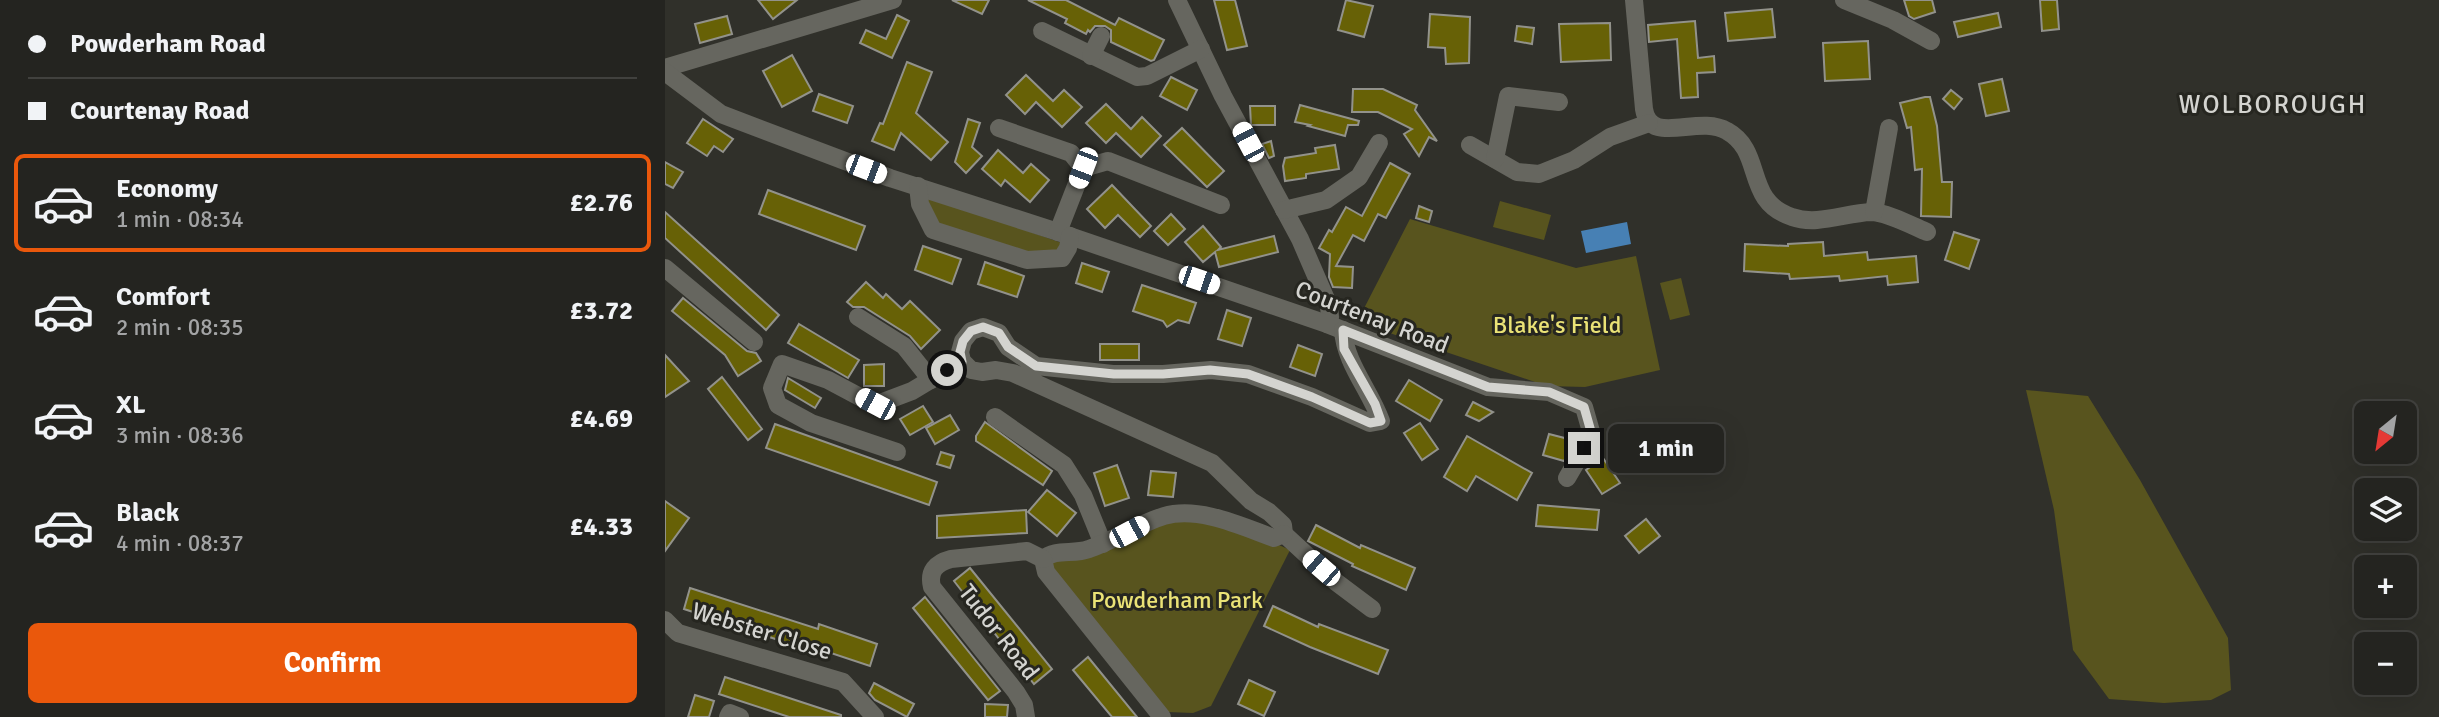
<!DOCTYPE html>
<meta charset="utf-8">
<style>
:root{--surface:#242420;--page:#2c2c29;--text:#f1f3f6;--muted:#a3a4a5;--line:#41413e;--accent:#ea580c}
body{margin:0;font-family:Signika,sans-serif;background:var(--page);color:var(--text);height:100vh;display:flex;flex-direction:column;font-size:26px;white-space:nowrap}
*{box-sizing:border-box;margin:0}
p{font-size:23px;color:var(--muted)}
.icon{flex:none;width:38px;height:38px;fill:none;stroke:currentColor;stroke-width:2;stroke-linecap:round;stroke-linejoin:round}
.map{position:relative;flex:1;overflow:hidden}
.sheet{display:flex;flex-direction:column;background:var(--surface);width:665px}
.sheet>*{flex:none}
.banner{display:grid;align-content:center;height:154px;padding:0 28px;background:var(--surface)}
.needle{width:46px;rotate:210deg}
.controls{position:absolute;left:1689px;top:401px;display:grid;gap:14px}
.controls a{display:grid;place-items:center;width:63px;height:63px;border-radius:10px;background:var(--surface);box-shadow:0 7px 28px #0002,0 0 0 2px var(--line);font-size:35px}
.end{position:absolute;width:32px;height:32px;margin:-16px;border:9px solid #d4d4d0;background:#111;box-shadow:0 0 0 4px #111}
.from{border-radius:50%}
.bubble{position:absolute;height:49px;border-radius:10px;background:var(--surface);box-shadow:0 7px 28px #0002,0 0 0 2px var(--line);font-size:23px;font-weight:800;line-height:49px;text-align:center}
.car{position:absolute;width:21px;height:42px;margin:-21px -10px;border-radius:9px;box-shadow:0 0 5px 2px #0007;background:linear-gradient(#fff 24%,#345 0 40%,#fff 0 76%,#345 0 86%,#fff 0)}
.banner b{display:flex;align-items:center;gap:24px;height:66px;font-size:26px}
.banner b+b{border-top:2px solid var(--line)}
.banner i{width:18px;height:18px;background:var(--text)}
ul{padding:0;list-style:none}
li{display:flex;align-items:center;gap:21px;height:98px;margin:0 14px 10px;padding:0 14px;border:4px solid transparent;border-radius:10px}
li div{flex:1}
li b{display:block;font-size:26px}
li em{font-style:normal;font-weight:800}
li.selected{border-color:var(--accent)}
li>.icon{width:63px;height:63px;stroke-width:1.5}
.button{display:flex;gap:14px;margin-top:auto;padding:14px 28px}
.button a{flex:1;height:80px;border-radius:10px;background:var(--accent);color:#fff;font-size:28px;font-weight:800;line-height:80px;text-align:center}
main{display:flex;flex:1;min-height:0}
.map>svg:first-child{display:block}
.green{fill:#58541e}
.water{fill:#4780b4}
.building{fill:#676106;stroke:#92928b;stroke-width:2}
.lines{fill:none;stroke-linecap:round;stroke-linejoin:round}
.minor{stroke:#66665f;stroke-width:18}
.route{stroke:#d4d4d0;stroke-width:9}
.labels{text-anchor:middle;stroke-width:6;stroke-linejoin:round;paint-order:stroke}
.street-label{font-size:24px;fill:#d4d4d0;stroke:#262620}
.park-label{font-size:24px;fill:#eae276;stroke:#262620}
.neighbourhood-label{font-size:26px;letter-spacing:2px;fill:#d4d4d0;stroke:#262620}
</style>
<main>
<section class="sheet">
<div class="banner">
<b><i class="from"></i>Powderham Road</b>
<b><i></i>Courtenay Road</b>
</div>
<ul>
<li class="selected"><svg class="icon" aria-label="car" viewBox="0 0 24 24"><path d="M5 17H2v-5l4-1 3-4h7l3 4 3 1v5h-3M9 17h6M6 11h13"/><circle cx="7" cy="17" r="2"/><circle cx="17" cy="17" r="2"/></svg><div><b>Economy</b><p>1 min · 08:34</p></div><em>£2.76</em></li>
<li><svg class="icon" aria-label="car" viewBox="0 0 24 24"><path d="M5 17H2v-5l4-1 3-4h7l3 4 3 1v5h-3M9 17h6M6 11h13"/><circle cx="7" cy="17" r="2"/><circle cx="17" cy="17" r="2"/></svg><div><b>Comfort</b><p>2 min · 08:35</p></div><em>£3.72</em></li>
<li><svg class="icon" aria-label="car" viewBox="0 0 24 24"><path d="M5 17H2v-5l4-1 3-4h7l3 4 3 1v5h-3M9 17h6M6 11h13"/><circle cx="7" cy="17" r="2"/><circle cx="17" cy="17" r="2"/></svg><div><b>XL</b><p>3 min · 08:36</p></div><em>£4.69</em></li>
<li><svg class="icon" aria-label="car" viewBox="0 0 24 24"><path d="M5 17H2v-5l4-1 3-4h7l3 4 3 1v5h-3M9 17h6M6 11h13"/><circle cx="7" cy="17" r="2"/><circle cx="17" cy="17" r="2"/></svg><div><b>Black</b><p>4 min · 08:37</p></div><em>£4.33</em></li>
</ul>
<div class="button"><a>Confirm</a></div>
</section>
<div class="map">
<svg width="1774" height="717" viewBox="0 0 1774 717">
<rect width="100%" height="100%" fill="#30302a"/>
<g class="green">
<polygon points="262,196 397,243 392,252 362,255 274,225 261,205"/>
<polygon points="835,201 886,215 879,240 828,227"/>
<polygon points="745,219 911,268 971,256 995,370 920,387 882,386 692,322"/>
<polygon points="1016,278 1025,315 1005,320 995,283"/>
<polygon points="1361,390 1423,396 1475,480 1563,638 1566,690 1546,700 1499,703 1444,699 1408,650 1389,510"/>
<path d="M509,520C549,522 588,533 625,550L546,706L528,713L502,712L387,570L385,562Z"/>
</g>
<polygon class="water" points="962,222 966,244 921,253 916,231"/>
<g class="building">
<polygon points="93,0 132,0 108,19"/>
<polygon points="287,0 324,0 317,14"/>
<polygon points="363,0 401,0 450,25 454,18 499,40 489,60 486,61 446,42 446,30 440,26 430,26 425,32 423,30 421,34 400,23 402,19"/>
<polygon points="549,0 570,0 582,46 562,50"/>
<polygon points="681,0 708,6 699,37 673,30"/>
<polygon points="1239,0 1267,0 1270,12 1249,19 1244,16"/>
<polygon points="1375,0 1392,0 1394,29 1377,31"/>
<polygon points="1107,9 1110,37 1063,41 1060,13"/>
<polygon points="1333,13 1336,27 1293,37 1289,22"/>
<polygon points="765,14 805,17 804,63 781,64 780,48 763,47"/>
<polygon points="232,15 244,21 227,58 195,43 201,30 221,39"/>
<polygon points="62,16 67,34 35,43 30,24"/>
<polygon points="1030,21 1033,58 1049,56 1050,72 1032,73 1033,97 1016,98 1012,39 984,42 983,25"/>
<polygon points="945,23 946,60 896,62 894,24"/>
<polygon points="852,26 869,28 867,44 850,41"/>
<polygon points="1203,41 1205,79 1160,81 1158,43"/>
<polygon points="127,55 147,91 117,107 98,71"/>
<polygon points="242,62 267,72 251,113 283,142 266,160 236,133 229,150 207,141 215,123 218,124"/>
<polygon points="361,75 388,101 399,90 417,107 397,127 371,102 360,114 341,95"/>
<polygon points="506,77 532,90 522,110 495,96"/>
<polygon points="1337,79 1344,111 1321,116 1314,84"/>
<polygon points="688,89 718,89 752,105 750,110 772,141 764,137 754,156 739,134 747,129 713,112 687,112"/>
<polygon points="1286,90 1297,99 1289,109 1278,99"/>
<polygon points="154,94 188,106 182,123 148,111"/>
<polygon points="1260,97 1265,97 1272,126 1277,182 1287,182 1286,217 1256,216 1257,169 1250,170 1246,127 1242,128 1235,103"/>
<polygon points="441,104 466,129 477,117 496,136 476,157 451,133 441,143 421,123"/>
<polygon points="635,105 694,121 693,125 683,125 680,136 643,126 645,125 630,122"/>
<polygon points="585,106 610,106 610,125 586,125"/>
<polygon points="38,119 68,139 58,152 49,146 42,156 22,143"/>
<polygon points="303,119 315,123 307,147 317,156 301,173 290,162"/>
<polygon points="517,128 559,171 542,187 499,145"/>
<polygon points="606,141 609,156 604,158 597,144"/>
<polygon points="670,145 674,169 641,174 641,178 620,181 618,166 620,158 651,153 650,148"/>
<polygon points="333,150 358,173 366,164 384,180 365,202 340,180 336,186 317,169"/>
<polygon points="0,162 18,172 8,188 0,184"/>
<polygon points="725,163 745,174 721,218 713,214 699,241 688,235 671,266 688,267 687,288 668,287 664,277 665,254 654,248 664,230 667,232 681,207 697,216"/>
<polygon points="447,185 486,226 475,237 453,215 440,228 422,209"/>
<polygon points="103,190 200,226 191,250 94,214"/>
<polygon points="754,206 767,211 764,222 751,218"/>
<polygon points="0,212 114,315 101,330 0,238"/>
<polygon points="506,214 520,229 503,245 489,231"/>
<polygon points="538,226 556,247 553,250 609,236 613,252 554,267 550,252 538,262 520,242"/>
<polygon points="1289,232 1314,240 1304,269 1280,260"/>
<polygon points="1158,242 1159,256 1202,252 1203,260 1251,256 1253,282 1223,285 1222,276 1175,281 1174,276 1125,279 1124,274 1079,271 1080,244 1123,246 1123,244"/>
<polygon points="258,246 296,259 287,284 250,270"/>
<polygon points="320,262 359,276 352,297 313,284"/>
<polygon points="417,263 444,272 437,292 411,283"/>
<polygon points="201,282 218,298 221,294 237,309 245,301 275,330 256,349 245,336 199,307 188,307 182,302"/>
<polygon points="477,285 531,303 524,323 513,320 502,327 498,321 468,311"/>
<polygon points="18,298 82,351 91,353 96,361 73,376 60,355 7,311"/>
<polygon points="562,310 586,318 577,346 553,339"/>
<polygon points="134,324 194,360 183,378 123,343"/>
<rect x="435" y="344" width="39" height="16"/>
<polygon points="633,345 657,354 650,376 625,367"/>
<polygon points="0,355 24,381 0,397"/>
<polygon points="219,364 219,386 199,386 199,365"/>
<polygon points="57,377 97,429 83,440 43,389"/>
<polygon points="123,378 156,398 150,408 120,390"/>
<polygon points="744,380 777,400 765,421 731,401"/>
<polygon points="808,402 828,412 814,421 801,415"/>
<polygon points="258,406 268,422 245,435 235,419"/>
<polygon points="285,415 294,430 270,444 261,428"/>
<polygon points="320,422 387,471 378,485 311,441 311,436"/>
<polygon points="755,423 773,449 757,460 739,433"/>
<polygon points="110,424 272,482 264,505 101,448"/>
<polygon points="884,434 911,441 899,461 878,455"/>
<polygon points="802,436 867,473 852,500 811,476 802,491 779,477"/>
<polygon points="276,452 289,456 285,468 272,464"/>
<polygon points="938,458 955,483 937,494 921,470"/>
<polygon points="452,465 464,498 440,506 429,473"/>
<polygon points="486,471 511,473 508,497 483,495"/>
<polygon points="382,490 411,513 392,536 363,512"/>
<polygon points="0,501 24,518 0,551"/>
<polygon points="873,505 934,510 932,530 871,526"/>
<polygon points="361,510 362,533 272,538 272,516"/>
<polygon points="981,519 995,536 974,553 960,536"/>
<polygon points="651,525 695,548 696,545 750,568 741,590 687,566 688,564 643,541"/>
<polygon points="305,568 387,669 369,684 289,581"/>
<polygon points="25,588 153,629 154,624 212,644 205,666 142,645 141,649 19,609"/>
<polygon points="260,597 335,691 323,700 248,608"/>
<polygon points="608,606 653,627 654,624 723,650 713,674 645,647 599,626"/>
<polygon points="423,657 472,717 447,717 408,670"/>
<polygon points="60,677 176,715 176,717 124,717 54,694"/>
<polygon points="584,680 610,692 599,716 573,704"/>
<polygon points="209,683 249,704 242,717 210,700 204,693"/>
<polygon points="30,695 49,701 44,717 23,717"/>
<polygon points="320,704 343,705 342,717 320,717"/>
</g>
<g class="lines">
<g class="minor">
<polyline points="512,0 558,96 635,239 664,306 665,317 662,324"/>
<path d="M969,0L979,109C985,147 1033,114 1062,131C1100,152 1078,201 1127,217C1152,226 1180,213 1206,212C1221,212 1248,226 1262,232"/>
<polyline points="1179,0 1228,20 1266,41"/>
<polyline points="377,31 472,77 482,76 536,49"/>
<polyline points="426,56 436,36"/>
<polyline points="0,68 228,0"/>
<polyline points="0,72 56,114 225,178 393,232 662,324 823,387 884,392 919,407 927,435 902,478"/>
<polyline points="334,128 406,153 418,168 393,232"/>
<polyline points="805,145 852,172 874,174 909,160 945,137 984,123"/>
<polyline points="830,159 843,96 894,102"/>
<polyline points="418,168 443,161 556,205"/>
<polyline points="253,186 255,204 268,230 362,260 397,258 403,248 405,236"/>
<polyline points="619,210 661,200 694,177 714,143"/>
<polyline points="1209,212 1224,128"/>
<polyline points="0,268 89,342"/>
<polyline points="193,317 239,346 266,380"/>
<polyline points="330,417 399,465 418,495 438,544"/>
<polyline points="232,452 146,423 113,405 107,388 117,364 163,380 210,405 247,391 297,361"/>
<path d="M619,534L618,525L604,512L586,501L547,463L348,373L331,370L317,372L306,370L297,361L295,352L298,341L306,331L318,327L334,333L343,347L371,366L448,374H498L546,370L583,374L647,397L705,423L716,421C705,390 680,363 678,330"/>
<polyline points="619,534 671,582 707,609"/>
<path d="M378,559C391,548 408,555 424,549C450,540 473,524 499,516C534,506 576,526 609,538L619,534"/>
<polyline points="378,559 381,572 497,717"/>
<polyline points="0,620 13,633 178,682 210,717"/>
<polyline points="63,717 65,713 75,717"/>
<path d="M361,717L359,705L351,692L267,587C263,571 271,563 286,559L362,551L378,559"/>
</g>
</g>
<g class="lines">
<polyline class="route" points="282,370 297,362 295,352 298,341 306,331 318,327 334,333 343,347 371,366 449,374 498,374 545,370 583,374 647,397 705,423 716,421 710,404 679,349 678,330 823,387 884,392 919,407 927,435 919,448"/>
</g>
<g class="labels">
<g class="street-label">
<text transform="translate(707 317) rotate(21)" y="8">Courtenay Road</text>
<text transform="translate(97 631) rotate(17)" y="8">Webster Close</text>
<text transform="translate(334 632) rotate(52)" y="8">Tudor Road</text>
</g>
<g class="park-label">
<text x="892" y="333">Blake's Field</text>
<text x="512" y="608">Powderham Park</text>
</g>
<g class="neighbourhood-label">
<text x="1608" y="113">WOLBOROUGH</text>
</g>
</g>
</svg>
<div class="controls">
<a><svg class="needle" viewBox="-14 -14 28 28"><path d="M0-13l5 13h-10z" fill="#e53935"/><path d="M0 13l5-13h-10z" fill="#a3a4a5"/></svg></a>
<a><svg class="icon" aria-label="layers" viewBox="0 0 24 24"><path d="M12 4l9 5-9 5-9-5zM3 14l9 5 9-5"/></svg></a>
<a>+</a>
<a>−</a>
</div>
<i class="end from" style="left:282px;top:370px"></i>
<i class="end" style="left:919px;top:448px"></i>
<div class="bubble" style="left:943px;top:424px;width:116px">1 min</div>
<i class="car" style="left:583px;top:142px;rotate:332deg"></i>
<i class="car" style="left:418px;top:168px;rotate:201deg"></i>
<i class="car" style="left:201px;top:169px;rotate:111deg"></i>
<i class="car" style="left:534px;top:280px;rotate:109deg"></i>
<i class="car" style="left:210px;top:404px;rotate:298deg"></i>
<i class="car" style="left:464px;top:532px;rotate:62deg"></i>
<i class="car" style="left:656px;top:568px;rotate:311deg"></i>
</div>
</main>
